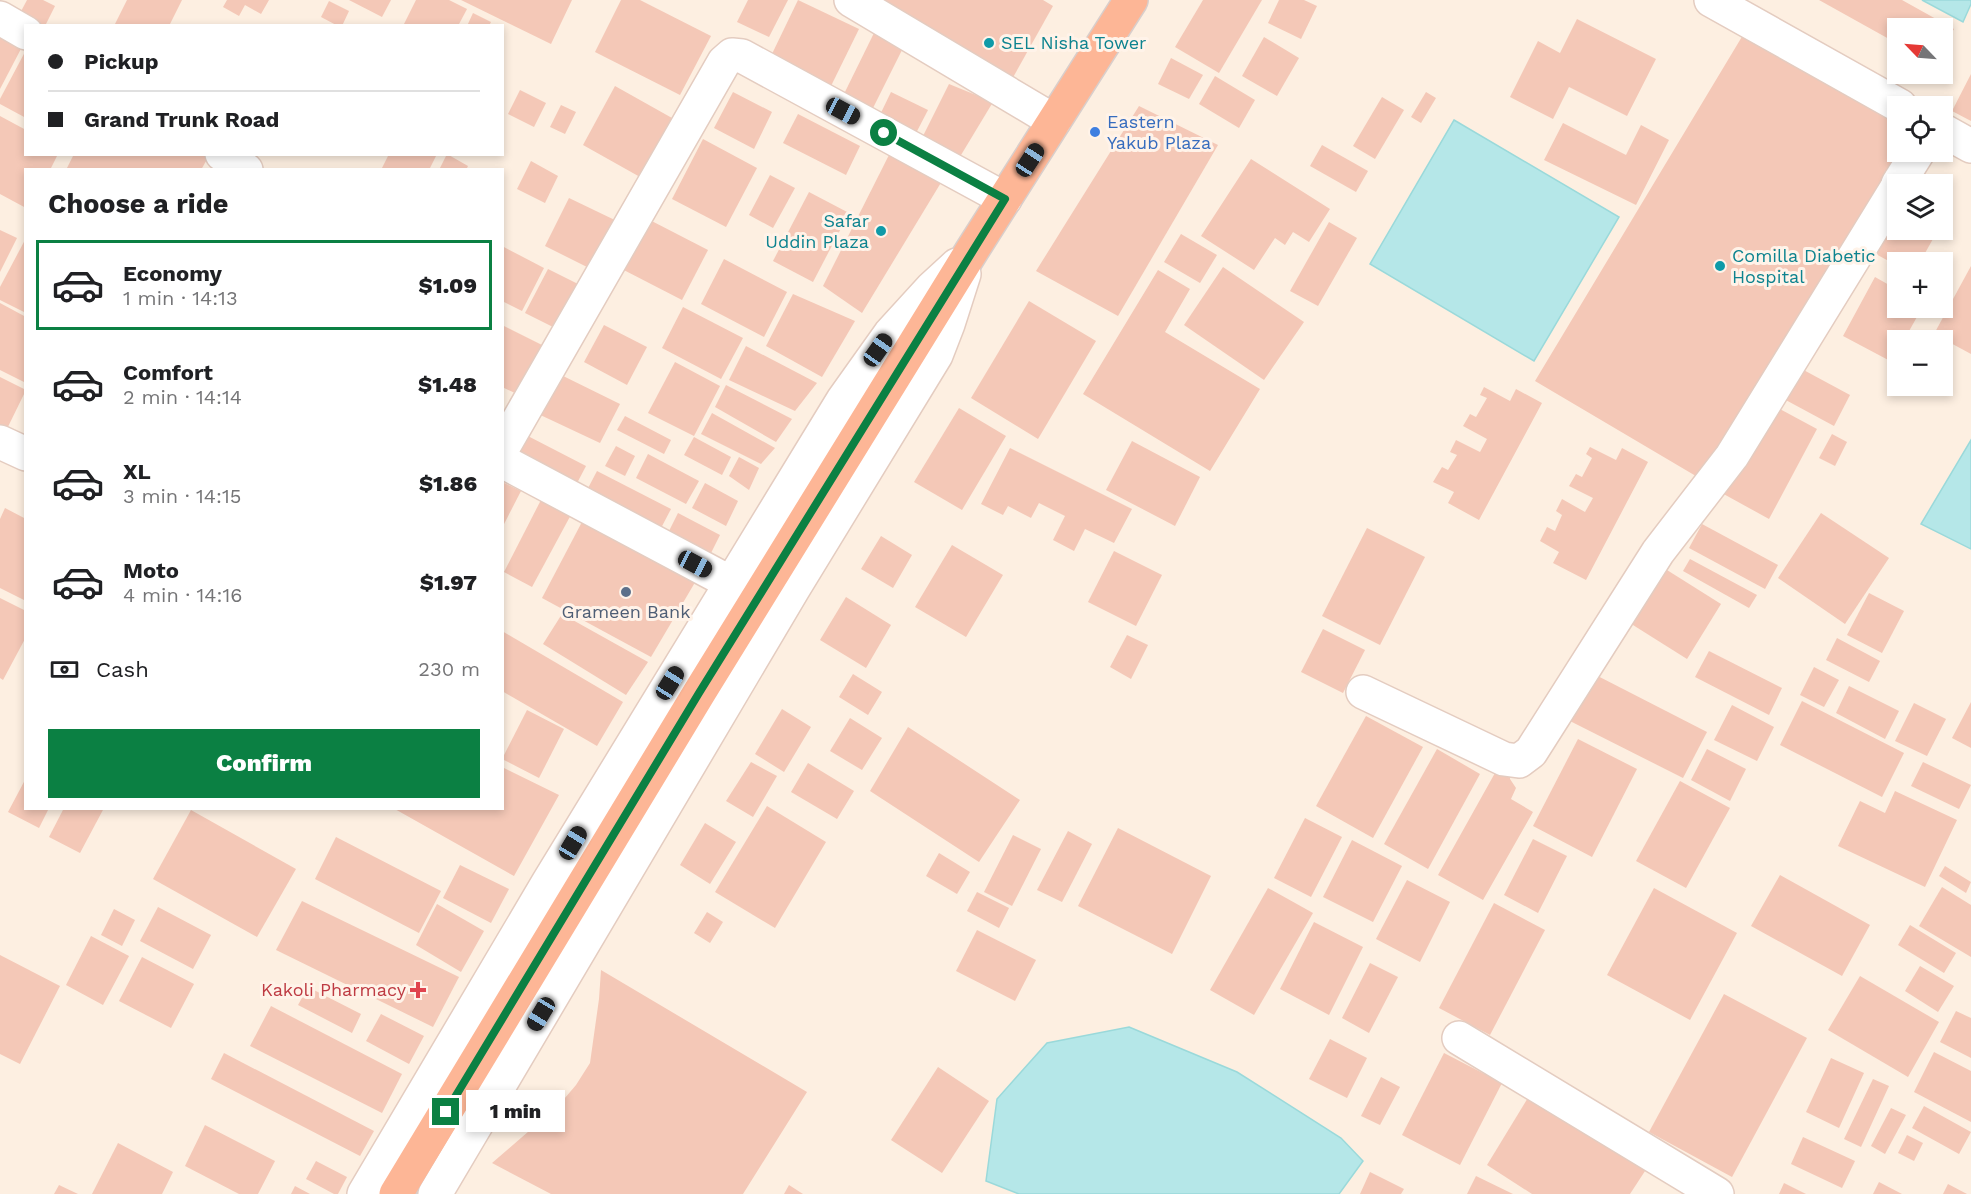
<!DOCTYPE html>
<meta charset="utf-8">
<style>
:root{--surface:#fff;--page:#f2f2f2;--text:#202124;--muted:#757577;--line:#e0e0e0;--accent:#0b8043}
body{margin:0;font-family:"Work Sans",sans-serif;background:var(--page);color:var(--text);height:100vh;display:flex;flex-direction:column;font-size:22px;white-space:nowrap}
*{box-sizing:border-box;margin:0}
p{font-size:20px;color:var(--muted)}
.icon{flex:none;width:33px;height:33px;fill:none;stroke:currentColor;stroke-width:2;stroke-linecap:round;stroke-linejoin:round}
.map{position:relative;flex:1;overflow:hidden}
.sheet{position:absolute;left:24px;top:168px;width:480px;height:642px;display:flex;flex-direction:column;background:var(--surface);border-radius:0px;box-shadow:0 3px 9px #0003}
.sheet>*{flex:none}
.top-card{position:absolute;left:24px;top:24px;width:480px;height:132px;border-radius:0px;box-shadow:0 3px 9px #0003;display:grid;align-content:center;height:132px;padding:0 24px;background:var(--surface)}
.needle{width:39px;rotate:295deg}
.controls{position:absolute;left:1887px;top:18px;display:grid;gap:12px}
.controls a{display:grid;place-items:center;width:66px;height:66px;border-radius:0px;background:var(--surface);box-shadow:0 3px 9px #0003;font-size:30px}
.end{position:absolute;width:27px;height:27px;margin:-14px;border:8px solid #0b8043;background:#fff;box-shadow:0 0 0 3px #fff}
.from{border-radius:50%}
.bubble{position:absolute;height:42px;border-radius:0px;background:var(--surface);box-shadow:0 3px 9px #0003;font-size:20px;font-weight:800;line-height:42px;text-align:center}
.car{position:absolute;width:18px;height:36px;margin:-18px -9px;border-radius:8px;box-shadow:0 0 4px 2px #0007;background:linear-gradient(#222 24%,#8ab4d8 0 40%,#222 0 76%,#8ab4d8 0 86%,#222 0)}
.top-card b{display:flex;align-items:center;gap:21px;height:57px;font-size:22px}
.top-card b+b{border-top:2px solid var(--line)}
.top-card i{width:15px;height:15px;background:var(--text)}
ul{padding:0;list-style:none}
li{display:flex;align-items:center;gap:18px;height:90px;margin:0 12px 9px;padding:0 12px;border:3px solid transparent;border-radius:0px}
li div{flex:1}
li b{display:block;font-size:22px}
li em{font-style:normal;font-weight:800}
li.current{border-color:var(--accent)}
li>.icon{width:54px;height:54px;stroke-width:1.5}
h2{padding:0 24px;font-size:27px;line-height:72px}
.pay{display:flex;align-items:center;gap:15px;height:66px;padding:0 24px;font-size:22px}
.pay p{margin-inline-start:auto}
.primary-button{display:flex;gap:12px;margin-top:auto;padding:12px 24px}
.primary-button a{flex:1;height:69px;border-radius:0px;background:var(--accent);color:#fff;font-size:24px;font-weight:800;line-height:69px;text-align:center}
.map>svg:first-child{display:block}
.water{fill:#b5e7e8;stroke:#9ad9da;stroke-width:1.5}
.building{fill:#f4c8b7}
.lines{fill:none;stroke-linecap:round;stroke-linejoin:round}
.minor-casing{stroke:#e4ccc0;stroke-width:36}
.tertiary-casing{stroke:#e4ccc0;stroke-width:36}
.trunk-casing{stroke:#d9cecb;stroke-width:36}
.minor{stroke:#fff;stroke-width:33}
.tertiary{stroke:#fff;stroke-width:33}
.trunk{stroke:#fdb696;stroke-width:33}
.route{stroke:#0b8043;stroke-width:8}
.culture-dot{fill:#0f9aa8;stroke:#fff3e9;stroke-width:2}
.shop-dot{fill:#3f7fe0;stroke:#fff3e9;stroke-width:2}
.service-dot{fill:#5c6f8a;stroke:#fff3e9;stroke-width:2}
.health-dot{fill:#e0444e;stroke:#fff3e9;stroke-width:2}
.labels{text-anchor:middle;stroke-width:6;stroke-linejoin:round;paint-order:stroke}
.culture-label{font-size:18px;fill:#0d838f;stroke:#fff3e9;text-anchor:start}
.shop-label{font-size:18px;fill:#366cbe;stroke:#fff3e9;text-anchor:start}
.service-label{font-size:18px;fill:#4e5e75;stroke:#fff3e9}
.health-label{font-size:18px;fill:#be3a42;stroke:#fff3e9;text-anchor:end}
</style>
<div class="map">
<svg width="1971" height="1194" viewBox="0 0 1971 1194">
<rect width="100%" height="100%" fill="#fdefe1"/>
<g class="water">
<polygon points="1922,0 1971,0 1971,4 1963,22"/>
<polygon points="1454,120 1619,217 1534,361 1370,264"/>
<polygon points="1971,440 1971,549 1921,524"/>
<polygon points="1129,1027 1237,1072 1341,1138 1363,1161 1339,1194 1019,1194 986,1181 997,1099 1047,1043"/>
</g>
<g class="building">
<polygon points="27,0 43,0 55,6 45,26 34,26 18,17"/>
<polygon points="127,0 182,0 169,26 114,26"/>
<polygon points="227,0 269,0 261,14 245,5 239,16 223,7"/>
<polygon points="349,0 391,0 382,17"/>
<polygon points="416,0 449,0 467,9 458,26 403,26"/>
<polygon points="461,0 572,0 551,44"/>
<polygon points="621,0 640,0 711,36 680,95 595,52"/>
<polygon points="748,0 788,0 769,37 737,22"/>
<polygon points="798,0 859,29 831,86 771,56"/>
<polygon points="870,0 1043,0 1053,6 1011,81"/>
<polygon points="1203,0 1262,0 1219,73 1175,47"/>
<polygon points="1279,0 1304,0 1317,6 1301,39 1268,23"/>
<polygon points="1819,0 1902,0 1954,29 1942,49 1942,28 1898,28 1898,44"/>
<polygon points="329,1 349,11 342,26 338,26 321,17"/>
<polygon points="473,13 491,22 489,26 467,26"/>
<polygon points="1577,19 1656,59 1627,116 1569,87 1553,119 1510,97 1538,41 1560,53"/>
<polygon points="1749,25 1898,115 1898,152 1905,152 1706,482 1535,381"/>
<polygon points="0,33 23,45 0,89"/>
<polygon points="874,33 903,48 871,112 842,98"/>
<polygon points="1264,37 1299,58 1277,96 1242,76"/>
<polygon points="26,50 26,118 0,104 0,99"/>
<polygon points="1171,58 1203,75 1189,99 1158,84"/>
<polygon points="1971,74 1971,121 1952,111"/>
<polygon points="1215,76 1255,100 1239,128 1199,104"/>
<polygon points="949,84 993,102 955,165 918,146"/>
<polygon points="615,86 672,118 640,177 583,145"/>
<polygon points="520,90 546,103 534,127 508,114"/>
<polygon points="733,92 772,112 754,149 714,128"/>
<polygon points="891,92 928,110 914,137 878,119"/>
<polygon points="1426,92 1436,98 1421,123 1411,117"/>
<polygon points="1382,97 1404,110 1375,159 1353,146"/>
<polygon points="561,105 576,112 565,134 550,127"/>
<polygon points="1139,106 1218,145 1118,316 1036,271"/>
<polygon points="798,114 860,146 846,175 783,143"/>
<polygon points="0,116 26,130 26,154 58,154 50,170 26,170 26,208 0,194"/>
<polygon points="1563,123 1626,155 1641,125 1669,140 1636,205 1544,160"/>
<polygon points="703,139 757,168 726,227 672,199"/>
<polygon points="1322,145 1368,171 1356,192 1310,166"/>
<polygon points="892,149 945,176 862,313 823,286"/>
<polygon points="74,154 210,154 201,170 66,170"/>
<polygon points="389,154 437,154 429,170 384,170 382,168"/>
<polygon points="447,154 468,166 466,170 439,170"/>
<polygon points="1251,159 1330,209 1309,242 1293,232 1285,245 1275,238 1254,270 1201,236"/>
<polygon points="531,161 558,176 545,203 517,189"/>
<polygon points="770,175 795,188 773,228 749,215"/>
<polygon points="809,192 849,213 813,282 773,261"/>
<polygon points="569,198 621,223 597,272 545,246"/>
<polygon points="1898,203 1898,230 1938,230 1920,262 1898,262 1898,266 1872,252"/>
<polygon points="642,216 708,250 682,300 616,266"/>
<polygon points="1329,222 1357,238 1318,306 1290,291"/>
<polygon points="0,230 17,238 0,272"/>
<polygon points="1181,234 1217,255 1200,283 1164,262"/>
<polygon points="26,238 26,313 0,300 0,287"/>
<polygon points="502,246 544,268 522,311 502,301"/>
<polygon points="724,259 787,292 764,337 701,304"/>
<polygon points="1971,266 1971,354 1934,334"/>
<polygon points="1223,267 1304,322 1264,380 1184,325"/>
<polygon points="548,269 584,287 561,331 525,313"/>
<polygon points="1158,270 1190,289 1165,332 1260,389 1210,471 1083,394"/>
<polygon points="1875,277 1898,290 1898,308 1922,308 1904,340 1898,340 1898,353 1892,362 1843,336"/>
<polygon points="793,294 855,321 822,377 766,346"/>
<polygon points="1029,301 1096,341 1038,439 971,398"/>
<polygon points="0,303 26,317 26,383 0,370"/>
<polygon points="683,307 743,338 721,379 662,348"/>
<polygon points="502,325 542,345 517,394 502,387"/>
<polygon points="604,325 647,347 627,385 584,362"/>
<polygon points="746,346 817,383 795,411 729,380"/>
<polygon points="675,362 720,386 694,436 648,413"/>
<polygon points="1798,367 1850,395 1834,426 1782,398"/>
<polygon points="555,372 620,404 600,443 534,412"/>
<polygon points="0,377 26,390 2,439 0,438"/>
<polygon points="726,385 792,419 776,442 715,407"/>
<polygon points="1484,387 1510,401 1516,389 1542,403 1479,520 1448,503 1454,492 1433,482 1442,467 1448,470 1457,455 1450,452 1456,440 1480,452 1487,439 1463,426 1470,414 1476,417 1487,398 1480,395"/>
<polygon points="1769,403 1817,429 1769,519 1720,492"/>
<polygon points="959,408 1006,436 962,510 914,482"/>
<polygon points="712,413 775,448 761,464 701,434"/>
<polygon points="625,416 671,440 664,454 617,430"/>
<polygon points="524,434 586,466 575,487 513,454"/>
<polygon points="1832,434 1847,442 1835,466 1819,458"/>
<polygon points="694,437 731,457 722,475 684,455"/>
<polygon points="1132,441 1200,477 1175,526 1106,490"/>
<polygon points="616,446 635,456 625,476 605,466"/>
<polygon points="1590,447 1616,460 1622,448 1648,462 1586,580 1553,563 1559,552 1540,541 1547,527 1555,531 1562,515 1556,511 1562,499 1585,512 1593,498 1569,486 1576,474 1582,477 1592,458 1586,454"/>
<polygon points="1010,448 1132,509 1114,543 1085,529 1074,551 1053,540 1065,516 1039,503 1031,518 1008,506 1003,515 981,504"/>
<polygon points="648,454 699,481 686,504 636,478"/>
<polygon points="739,457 759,468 749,490 729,476"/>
<polygon points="597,471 671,509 660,530 586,492"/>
<polygon points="502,482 521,491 502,528"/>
<polygon points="705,483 738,501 726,526 692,508"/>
<polygon points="543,496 573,511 532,587 504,572"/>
<polygon points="5,508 26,519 26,601 0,588 0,519"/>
<polygon points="678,513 720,535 707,561 665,539"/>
<polygon points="1821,513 1889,558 1845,624 1778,578"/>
<polygon points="583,520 697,579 651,657 542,598"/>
<polygon points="1702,524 1778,565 1765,589 1689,548"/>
<polygon points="1367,528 1425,557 1380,645 1322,616"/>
<polygon points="881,536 912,555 893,588 861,569"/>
<polygon points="952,545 1003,575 966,637 915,607"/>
<polygon points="1114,551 1162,575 1136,626 1088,602"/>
<polygon points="1690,559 1757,595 1749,608 1683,571"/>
<polygon points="1659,565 1721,604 1687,659 1625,620"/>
<polygon points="1869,593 1904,611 1882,653 1847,635"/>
<polygon points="846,597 891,625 866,668 820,640"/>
<polygon points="0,598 26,611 26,637 3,680 0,678"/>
<polygon points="562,614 648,662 626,695 543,644"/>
<polygon points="1323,629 1365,650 1343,693 1301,672"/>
<polygon points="502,631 623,702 597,746 502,691"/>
<polygon points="1127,635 1148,645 1131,679 1110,667"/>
<polygon points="1837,638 1880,661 1869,682 1826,660"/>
<polygon points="1709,651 1782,688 1769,715 1695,677"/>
<polygon points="1814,667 1839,680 1824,707 1800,695"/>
<polygon points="1588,671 1707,732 1683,778 1564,718"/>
<polygon points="853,674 882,692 868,715 839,697"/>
<polygon points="1849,686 1899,711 1885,739 1836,713"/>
<polygon points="1802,701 1904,753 1882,797 1780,745"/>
<polygon points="1971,702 1971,748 1952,738"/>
<polygon points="1914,703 1946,719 1927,756 1895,741"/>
<polygon points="1732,705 1774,727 1757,761 1714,740"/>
<polygon points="782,709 811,727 784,772 755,754"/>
<polygon points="527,710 564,729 539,778 502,759"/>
<polygon points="1366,716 1423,747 1373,838 1316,806"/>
<polygon points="850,718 882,738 862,770 830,751"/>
<polygon points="908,727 1020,800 979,862 870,791"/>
<polygon points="1578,739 1637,769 1592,857 1533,826"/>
<polygon points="1437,749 1480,774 1428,869 1384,844"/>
<polygon points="1707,749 1746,769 1730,801 1691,780"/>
<polygon points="751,762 777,776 753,817 726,801"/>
<polygon points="1923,762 1971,785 1959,809 1911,786"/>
<polygon points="808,763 854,791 837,819 791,792"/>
<polygon points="1500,764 1510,764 1510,779 1516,788 1511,799 1533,812 1483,900 1438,875"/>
<polygon points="502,767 559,795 514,876 393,808 502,808"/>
<polygon points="26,778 26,808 49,808 39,828 8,812"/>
<polygon points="1680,781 1730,808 1686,888 1636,861"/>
<polygon points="1895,791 1957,820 1925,887 1838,846 1860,801 1885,813"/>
<polygon points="767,806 826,842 775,928 715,892"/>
<polygon points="64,808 104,808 80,853 49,837"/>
<polygon points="191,810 296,869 257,937 153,879"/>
<polygon points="1305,818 1342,837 1311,897 1274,878"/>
<polygon points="705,823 736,842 710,884 680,865"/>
<polygon points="1118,828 1211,876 1172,954 1078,906"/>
<polygon points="1068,831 1092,844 1062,902 1037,890"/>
<polygon points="1013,835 1041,849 1012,906 984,892"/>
<polygon points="336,837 441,891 419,933 315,879"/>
<polygon points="1533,839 1567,856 1538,913 1504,895"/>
<polygon points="1352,840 1402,866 1373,922 1323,897"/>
<polygon points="939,853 970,872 957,894 926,876"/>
<polygon points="460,865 509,889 491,923 443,898"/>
<polygon points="1945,866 1971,882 1966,893 1939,876"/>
<polygon points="1780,875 1870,925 1842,976 1751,926"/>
<polygon points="1407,880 1450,902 1420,962 1376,939"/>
<polygon points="1942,887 1971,905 1971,957 1919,926"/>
<polygon points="1268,888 1313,913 1254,1015 1210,990"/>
<polygon points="1654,888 1737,933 1690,1020 1607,975"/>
<polygon points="977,892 1009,908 999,928 967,911"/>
<polygon points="302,901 459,977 433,1027 276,950"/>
<polygon points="1494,903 1545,930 1490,1035 1439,1008"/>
<polygon points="437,904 484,931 461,972 416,945"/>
<polygon points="158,907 211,935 193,969 140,941"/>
<polygon points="114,909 135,920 122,946 101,935"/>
<polygon points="707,912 723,922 710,943 694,933"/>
<polygon points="1314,922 1363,947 1329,1015 1280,989"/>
<polygon points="1910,925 1956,953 1944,973 1898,945"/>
<polygon points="977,930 1036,960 1015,1001 956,971"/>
<polygon points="91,936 129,956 103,1005 66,985"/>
<polygon points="0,955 60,986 20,1064 0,1054"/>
<polygon points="142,957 194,984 171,1028 119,1001"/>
<polygon points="1370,963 1398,977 1369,1033 1342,1018"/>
<polygon points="1920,966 1954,986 1938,1012 1905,991"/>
<polygon points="601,970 807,1092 743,1194 551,1194 492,1163 559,1105 576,1085 590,1063 599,999"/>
<polygon points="1860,976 1939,1022 1908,1077 1828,1030"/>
<polygon points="308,987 361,1014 352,1033 298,1005"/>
<polygon points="1724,994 1807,1038 1732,1177 1649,1132"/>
<polygon points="271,1006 402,1074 382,1113 250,1046"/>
<polygon points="1956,1011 1971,1018 1971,1058 1940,1042"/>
<polygon points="381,1014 424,1036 409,1064 366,1041"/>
<polygon points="1330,1039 1367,1058 1347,1098 1309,1079"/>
<polygon points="1934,1052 1971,1071 1971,1122 1914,1092"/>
<polygon points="224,1053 374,1131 360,1156 211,1079"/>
<polygon points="1444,1053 1502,1083 1460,1165 1402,1135"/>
<polygon points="1831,1058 1864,1073 1839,1128 1806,1112"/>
<polygon points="938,1067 989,1101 942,1173 891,1140"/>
<polygon points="1381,1077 1400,1087 1380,1125 1361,1116"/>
<polygon points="1873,1079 1889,1086 1861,1147 1844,1139"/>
<polygon points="1529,1096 1647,1168 1630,1194 1532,1194 1487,1165"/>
<polygon points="1924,1106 1971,1132 1959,1154 1912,1128"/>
<polygon points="1891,1108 1906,1115 1885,1154 1871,1146"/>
<polygon points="205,1125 275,1161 258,1194 239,1194 185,1166"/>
<polygon points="1907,1135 1923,1143 1914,1161 1898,1153"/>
<polygon points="1803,1137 1855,1161 1842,1188 1791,1164"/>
<polygon points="118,1143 173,1172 162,1194 92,1194"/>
<polygon points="316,1161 347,1177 338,1194 334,1194 306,1179"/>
<polygon points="1370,1172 1404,1189 1401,1194 1360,1194"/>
<polygon points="1476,1176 1513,1194 1467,1194"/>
<polygon points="1879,1182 1902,1194 1873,1194"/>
<polygon points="1784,1183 1806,1194 1779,1194"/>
<polygon points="1948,1184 1967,1194 1943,1194"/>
<polygon points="59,1185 78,1194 54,1194"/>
<polygon points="789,1185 803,1194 784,1194"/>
<polygon points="295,1186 310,1194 291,1194"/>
</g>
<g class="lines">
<defs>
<g id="minor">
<polyline points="851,0 1054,121"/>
<polyline points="1711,0 1900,106"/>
<polyline points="0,18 26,33"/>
<polyline points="1942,130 1971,146"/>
<polyline points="222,154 246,170"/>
<polyline points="1898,184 1918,152"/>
<polyline points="0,442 26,454"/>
<polyline points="502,449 724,62 732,55 742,56 1005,199"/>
<polyline points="502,461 731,583"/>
<polyline points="1363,692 1504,759 1519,761 1531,752 1658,552 1732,456 1898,186"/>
<polyline points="1459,1038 1717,1194"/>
</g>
<g id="tertiary">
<polyline points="364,1194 548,883 843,400 890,334 932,288 957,265"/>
<polyline points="435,1194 793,589 936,355 948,324 964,274"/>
</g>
<polyline id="trunk" points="396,1194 699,693 971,252 1131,0"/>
</defs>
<use href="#minor" class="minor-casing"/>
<use href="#tertiary" class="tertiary-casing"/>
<use href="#trunk" class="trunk-casing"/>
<use href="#minor" class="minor"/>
<use href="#tertiary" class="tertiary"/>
<use href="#trunk" class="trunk"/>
</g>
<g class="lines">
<polyline class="route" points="446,1112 699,693 1005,199 884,133"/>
</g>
<g class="culture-dot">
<circle cx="989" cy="43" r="6"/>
<circle cx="881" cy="231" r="6"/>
<circle cx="1720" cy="266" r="6"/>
</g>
<circle class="shop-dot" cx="1095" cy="132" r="6"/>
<circle class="service-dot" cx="626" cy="592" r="6"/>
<path class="health-dot" d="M415 981h6v6h6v6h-6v6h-6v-6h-6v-6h6z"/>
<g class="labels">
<g class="culture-label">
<text x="1001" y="49">SEL Nisha Tower</text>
<text x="869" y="227" text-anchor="end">Safar<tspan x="869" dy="21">Uddin Plaza</tspan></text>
<text x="1732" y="262">Comilla Diabetic<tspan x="1732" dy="21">Hospital</tspan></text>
</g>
<g class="shop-label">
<text x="1107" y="128">Eastern<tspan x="1107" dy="21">Yakub Plaza</tspan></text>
</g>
<g class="service-label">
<text x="626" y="618">Grameen Bank</text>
</g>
<g class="health-label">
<text x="406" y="996">Kakoli Pharmacy</text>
</g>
</g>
</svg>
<div class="controls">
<a><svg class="needle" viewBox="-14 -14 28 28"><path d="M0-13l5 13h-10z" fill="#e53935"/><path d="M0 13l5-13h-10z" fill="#757577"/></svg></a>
<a><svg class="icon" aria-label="locate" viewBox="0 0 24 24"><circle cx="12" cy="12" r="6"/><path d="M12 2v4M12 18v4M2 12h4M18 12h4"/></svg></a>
<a><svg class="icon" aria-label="layers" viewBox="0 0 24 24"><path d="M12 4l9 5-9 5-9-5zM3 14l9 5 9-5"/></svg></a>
<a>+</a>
<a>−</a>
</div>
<i class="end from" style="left:884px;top:133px"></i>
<i class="end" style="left:446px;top:1112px"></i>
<div class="bubble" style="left:466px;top:1090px;width:99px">1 min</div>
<i class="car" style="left:843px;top:111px;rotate:118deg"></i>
<i class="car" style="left:1030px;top:160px;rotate:33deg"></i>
<i class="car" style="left:878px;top:350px;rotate:35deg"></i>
<i class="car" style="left:695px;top:564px;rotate:118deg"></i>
<i class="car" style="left:670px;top:683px;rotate:32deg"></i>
<i class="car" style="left:573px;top:843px;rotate:31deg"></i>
<i class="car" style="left:541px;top:1014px;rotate:211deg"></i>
<div class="top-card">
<b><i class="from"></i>Pickup</b>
<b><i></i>Grand Trunk Road</b>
</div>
<section class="sheet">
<h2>Choose a ride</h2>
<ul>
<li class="current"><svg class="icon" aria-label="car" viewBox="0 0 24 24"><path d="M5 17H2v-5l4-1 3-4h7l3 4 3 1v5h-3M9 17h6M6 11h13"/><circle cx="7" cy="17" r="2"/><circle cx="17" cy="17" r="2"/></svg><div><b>Economy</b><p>1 min · 14:13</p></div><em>$1.09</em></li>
<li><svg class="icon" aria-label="car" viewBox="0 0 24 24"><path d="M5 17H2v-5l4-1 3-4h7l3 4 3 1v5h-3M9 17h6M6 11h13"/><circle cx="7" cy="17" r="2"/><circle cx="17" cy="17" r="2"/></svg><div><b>Comfort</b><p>2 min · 14:14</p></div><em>$1.48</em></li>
<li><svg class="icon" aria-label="car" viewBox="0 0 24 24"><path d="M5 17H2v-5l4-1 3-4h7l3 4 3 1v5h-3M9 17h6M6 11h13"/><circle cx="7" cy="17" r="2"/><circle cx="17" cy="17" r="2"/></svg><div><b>XL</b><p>3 min · 14:15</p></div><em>$1.86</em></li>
<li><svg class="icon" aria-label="car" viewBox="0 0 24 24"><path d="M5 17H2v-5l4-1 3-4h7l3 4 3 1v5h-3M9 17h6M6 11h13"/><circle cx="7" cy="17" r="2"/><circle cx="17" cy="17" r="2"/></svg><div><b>Moto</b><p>4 min · 14:16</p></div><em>$1.97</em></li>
</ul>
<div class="pay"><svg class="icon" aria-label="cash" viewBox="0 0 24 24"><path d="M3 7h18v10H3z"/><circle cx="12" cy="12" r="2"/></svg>Cash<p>230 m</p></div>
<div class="primary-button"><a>Confirm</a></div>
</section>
</div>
